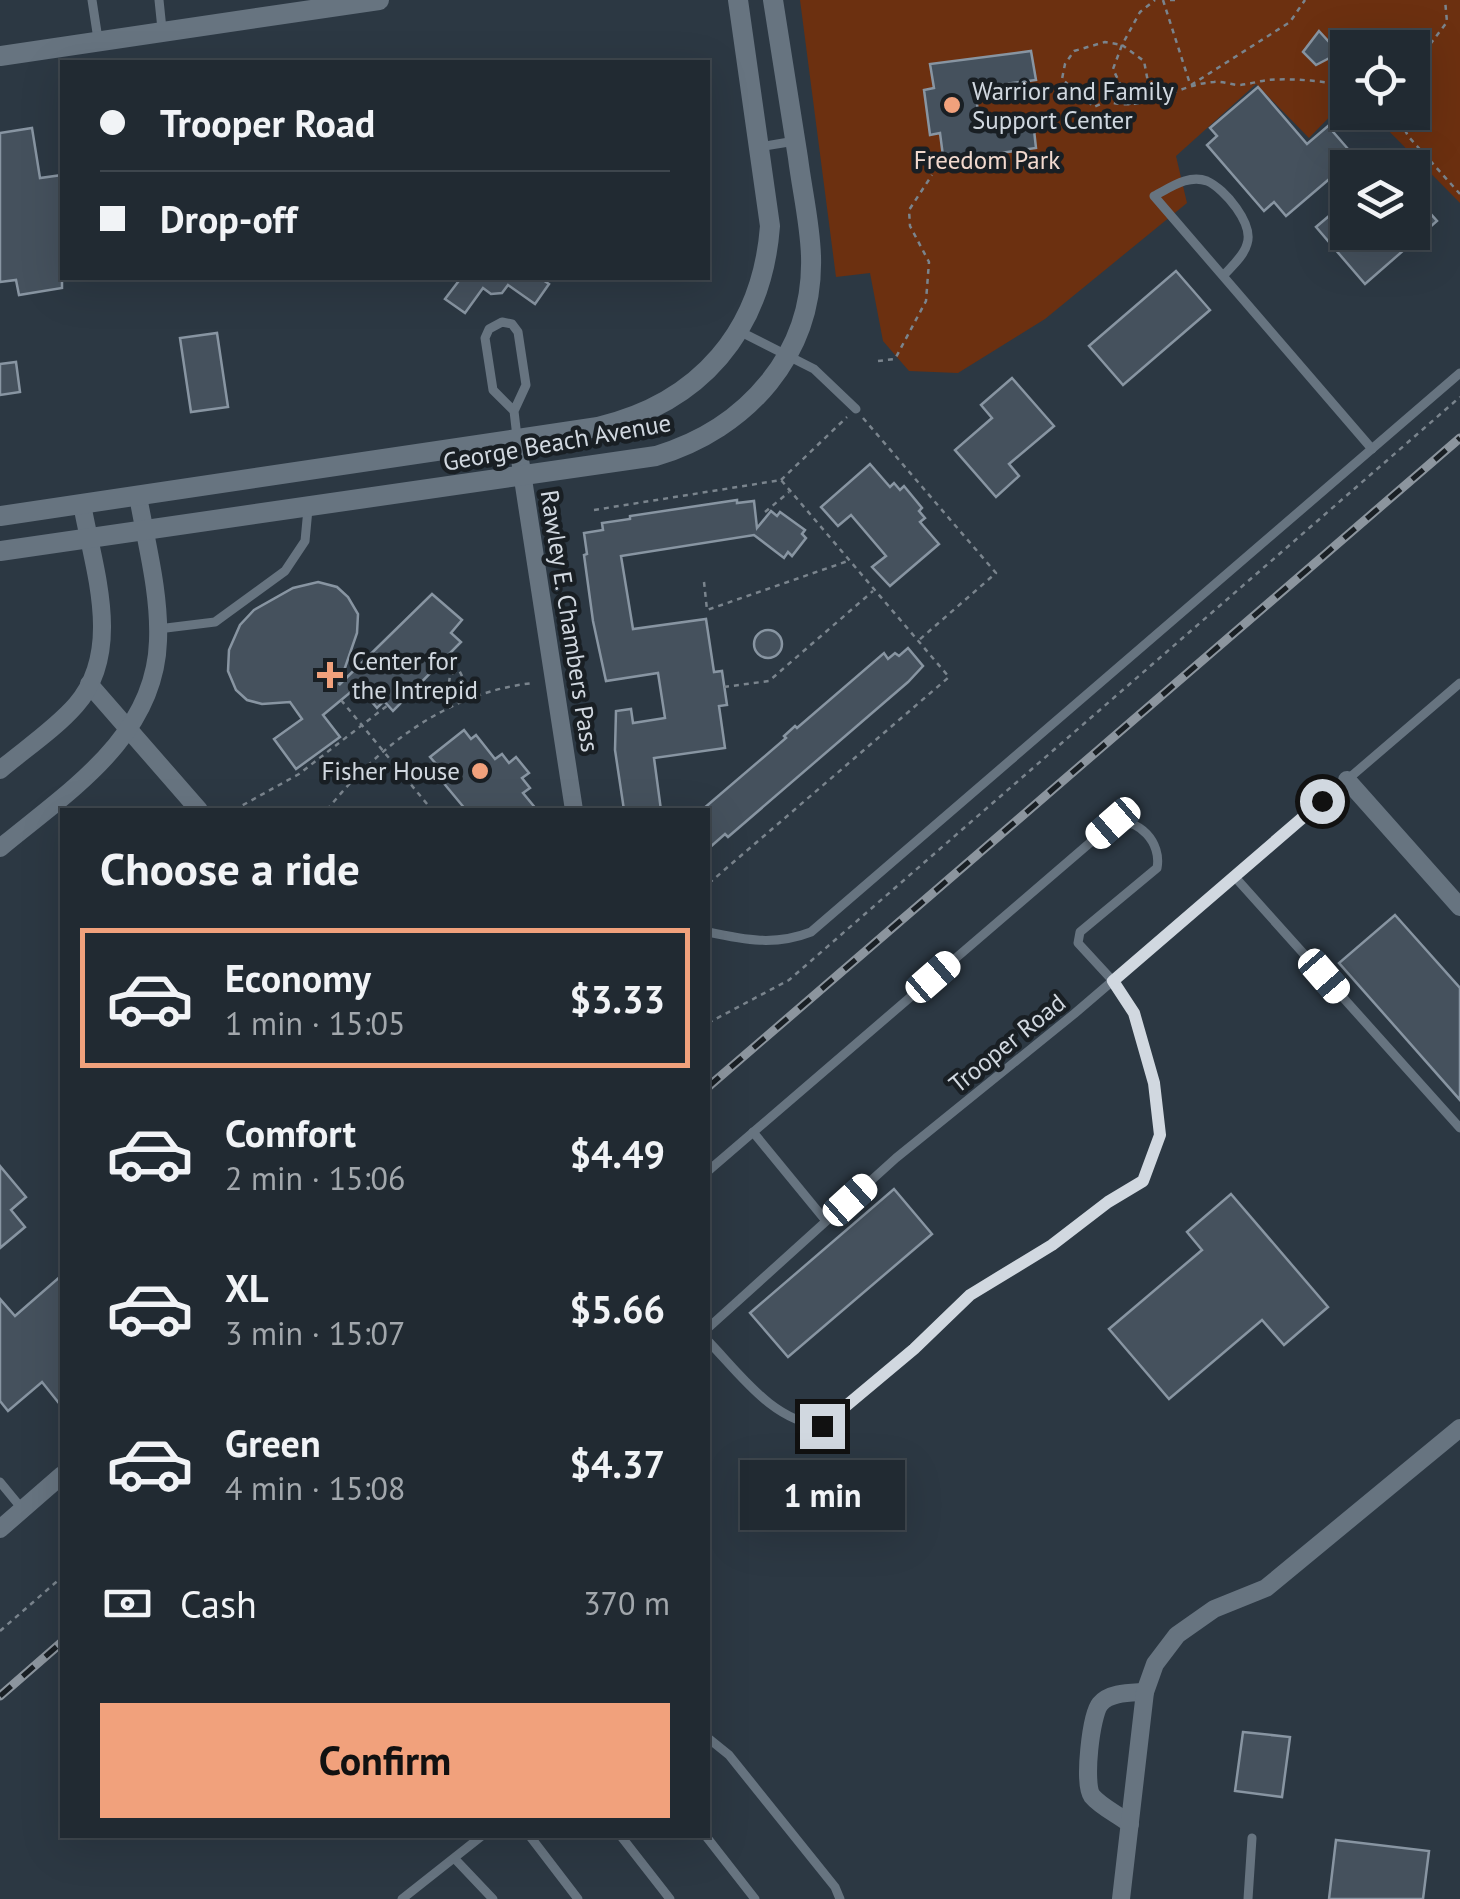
<!DOCTYPE html>
<meta charset="utf-8">
<style>
:root{--surface:#212a32;--page:#2d363e;--text:#f1f3f6;--muted:#a2a7ac;--line:#3e464d;--accent:#f1a17c}
body{margin:0;font-family:"PT Sans",sans-serif;background:var(--page);color:var(--text);height:100vh;display:flex;flex-direction:column;font-size:38px;white-space:nowrap}
*{box-sizing:border-box;margin:0}
p{font-size:32px;color:var(--muted)}
.icon{flex:none;width:55px;height:55px;fill:none;stroke:currentColor;stroke-width:2;stroke-linecap:round;stroke-linejoin:round}
.map{position:relative;flex:1;overflow:hidden}
.details{position:absolute;left:60px;top:808px;width:650px;height:1030px;display:flex;flex-direction:column;background:var(--surface);border-radius:0px;box-shadow:0 10px 40px #0002,0 0 0 2px var(--line)}
.details>*{flex:none}
.hud{position:absolute;left:60px;top:60px;width:650px;height:220px;border-radius:0px;box-shadow:0 10px 40px #0002,0 0 0 2px var(--line);display:grid;align-content:center;height:220px;padding:0 40px;background:var(--surface)}
.tools{position:absolute;left:1330px;top:30px;display:grid;gap:20px}
.tools a{display:grid;place-items:center;width:100px;height:100px;border-radius:0px;background:var(--surface);box-shadow:0 10px 40px #0002,0 0 0 2px var(--line);font-size:50px}
.end{position:absolute;width:45px;height:45px;margin:-22px;border:12px solid #d1d8e0;background:#111;box-shadow:0 0 0 5px #111}
.from{border-radius:50%}
.bubble{position:absolute;height:70px;border-radius:0px;background:var(--surface);box-shadow:0 10px 40px #0002,0 0 0 2px var(--line);font-size:32px;font-weight:800;line-height:70px;text-align:center}
.car{position:absolute;width:30px;height:60px;margin:-30px -15px;border-radius:12px;box-shadow:0 0 8px 2px #0007;background:linear-gradient(#fff 24%,#345 0 40%,#fff 0 76%,#345 0 86%,#fff 0)}
.hud b{display:flex;align-items:center;gap:35px;height:95px;font-size:38px}
.hud b+b{border-top:2px solid var(--line)}
.hud i{width:25px;height:25px;background:var(--text)}
ul{padding:0;list-style:none}
li{display:flex;align-items:center;gap:30px;height:140px;margin:0 20px 15px;padding:0 20px;border:5px solid transparent;border-radius:0px}
li div{flex:1}
li b{display:block;font-size:38px}
li em{font-style:normal;font-weight:800}
li.selected{border-color:var(--accent)}
li>.icon{width:90px;height:90px;stroke-width:1.5}
h2{padding:0 40px;font-size:45px;line-height:120px}
.pay{display:flex;align-items:center;gap:25px;height:110px;padding:0 40px;font-size:38px}
.pay p{margin-inline-start:auto}
.action{display:flex;gap:20px;margin-top:auto;padding:20px 40px}
.action a{flex:1;height:115px;border-radius:0px;background:var(--accent);color:#111;font-size:40px;font-weight:800;line-height:115px;text-align:center}
.map>svg:first-child{display:block}
.green{fill:#6c3010}
.building{fill:#45515d;stroke:#8895a2;stroke-width:2.5}
.lines{fill:none;stroke-linecap:round;stroke-linejoin:round}
.path{stroke:#7a848d;stroke-width:2.5;stroke-dasharray:5 5;stroke-linecap:butt}
.service{stroke:#677480;stroke-width:9}
.minor{stroke:#677480;stroke-width:18}
.tertiary{stroke:#677480;stroke-width:20}
.rail-casing{stroke:#8c959e;stroke-width:9}
.rail{stroke:#191f24;stroke-width:5;stroke-dasharray:15;stroke-linecap:butt}
.route{stroke:#d1d8e0;stroke-width:12}
.poi-dot{fill:#f1a17c;stroke:#191f24;stroke-width:4}
.labels{text-anchor:middle;stroke-width:9;stroke-linejoin:round;paint-order:stroke}
.poi-label{font-size:25px;fill:#d1d8e0;stroke:#191f24;text-anchor:start}
.park-label{font-size:25px;fill:#f2d9ce;stroke:#191f24}
.street-label{font-size:25px;fill:#d1d8e0;stroke:#191f24}
</style>
<div class="map">
<svg width="1460" height="1899" viewBox="0 0 1460 1899">
<rect width="100%" height="100%" fill="#2c3843"/>
<polygon class="green" points="800,0 1460,0 1460,203 1371,113 1412,112 1412,48 1348,48 1347,99 1309,138 1256,84 1176,156 1187,203 1045,319 958,373 909,371 883,341 870,273 836,277"/>
<g class="building">
<polygon points="1319,31 1339,53 1316,65 1303,52"/>
<polygon points="1031,51 1036,80 975,88 980,128 1033,121 1036,148 958,159 957,154 943,156 940,133 930,135 924,90 934,88 930,64"/>
<polygon points="1258,87 1307,144 1328,126 1355,157 1286,216 1274,202 1264,211 1207,145 1217,136 1210,128"/>
<polygon points="32,128 40,178 62,175 62,288 19,295 16,280 0,282 0,133"/>
<polygon points="1412,193 1437,221 1365,284 1316,227 1348,200 1348,232 1412,232"/>
<polygon points="1176,271 1210,310 1123,385 1089,346"/>
<polygon points="461,278 540,278 549,284 535,304 508,285 502,293 491,294 483,288 465,313 445,299"/>
<polygon points="217,333 228,407 191,412 180,338"/>
<polygon points="16,362 20,392 0,395 0,364"/>
<polygon points="1012,378 1054,426 1009,464 1019,476 996,497 955,450 992,418 981,405"/>
<polygon points="870,464 890,487 894,483 900,490 904,486 922,508 919,511 925,518 920,522 939,544 890,586 872,567 886,556 851,515 838,526 821,507"/>
<polygon points="737,500 737,503 754,501 757,528 771,511 777,516 780,512 805,530 802,534 806,538 792,556 788,552 784,558 754,535 621,556 633,629 706,619 714,672 722,671 727,705 719,706 725,748 654,758 661,810 624,810 615,750 616,711 631,709 633,723 665,718 658,673 606,681 593,621 584,555 587,554 584,533 603,530 602,523 630,519 630,516"/>
<polygon points="318,582 337,587 348,597 358,614 357,633 339,685 432,594 462,620 451,633 461,642 393,711 384,701 377,708 358,686 323,715 340,737 296,769 274,739 302,719 290,702 262,704 247,700 236,690 228,671 229,650 240,625 254,610 293,588"/>
<circle cx="768" cy="644" r="14"/>
<polygon points="908,648 923,666 908,682 728,837 725,834 708,849 708,810 703,809 786,738 784,736 795,726 797,728 884,653 888,659 895,653 899,656"/>
<polygon points="464,730 471,739 476,735 495,759 502,754 509,763 516,757 529,773 522,778 530,788 523,793 537,810 466,810 432,769 437,765 430,757"/>
<polygon points="1395,915 1460,988 1460,1100 1339,963"/>
<polygon points="0,1166 26,1197 11,1210 25,1227 0,1248"/>
<polygon points="894,1189 932,1234 788,1357 750,1313"/>
<polygon points="1231,1194 1328,1307 1284,1345 1262,1320 1169,1399 1109,1329 1202,1250 1187,1232"/>
<polygon points="62,1275 62,1407 42,1382 8,1411 0,1401 0,1299 15,1316"/>
<polygon points="1243,1732 1290,1737 1282,1797 1235,1791"/>
<polygon points="1336,1840 1429,1851 1423,1899 1329,1899"/>
</g>
<g class="lines">
<g class="path">
<polyline points="1163,0 1190,84"/>
<polyline points="1170,0 1177,0"/>
<polyline points="1412,68 1447,22 1445,0"/>
<polyline points="1191,85 1290,22 1305,0"/>
<polyline points="1151,98 1144,61 1122,45 1140,12 1155,0"/>
<path d="M1130,105L1113,69L1122,45L1105,42L1074,51L1065,64L1062,79L1094,107L1107,101C1144,114 1177,84 1214,82C1222,81 1229,84 1237,85C1248,85 1258,81 1268,80C1293,78 1323,81 1348,86"/>
<polyline points="1396,112 1408,136 1460,194"/>
<polyline points="878,361 895,359 926,301 929,262 910,226 909,210 932,175"/>
<polyline points="863,418 996,573 919,640"/>
<polyline points="781,480 847,417"/>
<polyline points="594,510 781,480 949,677 708,884"/>
<polyline points="765,512 789,492"/>
<polyline points="704,582 707,610 848,561"/>
<polyline points="458,687 449,683 450,675 459,670 464,680 458,687 462,700"/>
<polyline points="724,687 769,681 873,591"/>
<polyline points="341,700 432,810"/>
<polyline points="234,810 299,774 388,705"/>
<path d="M327,810C378,746 450,691 534,683"/>
<polyline points="708,1023 789,980 1460,397"/>
<polyline points="0,1631 62,1577"/>
</g>
<g class="service">
<polyline points="92,0 98,39"/>
<polyline points="159,0 162,29"/>
<polyline points="759,147 795,141"/>
<path d="M1223,276C1231,267 1244,256 1247,244C1254,224 1225,189 1207,181C1188,174 1170,188 1154,196L1372,449"/>
<polyline points="739,331 814,369 856,409"/>
<polyline points="514,411 493,390 485,338 489,329 502,322 512,324 518,332 526,385 514,411 517,437"/>
<polyline points="158,629 215,622 285,571 305,541 308,509"/>
<polyline points="1234,876 1460,1128"/>
<path d="M708,932C745,940 775,946 811,932L1460,373"/>
<polyline points="753,1132 826,1221"/>
<path d="M708,1171L1113,823C1139,817 1162,843 1157,868L1080,932L1078,943L1113,981L1134,1013L1155,1083L1160,1135L1143,1181L1108,1202L1053,1245L969,1295L914,1349L823,1426C773,1422 740,1374 708,1341"/>
<polyline points="708,1328 896,1158 1074,1014 1460,683"/>
<polyline points="0,1482 23,1510"/>
<polyline points="708,1738 729,1755 835,1887 840,1899"/>
<polyline points="529,1835 578,1899"/>
<polyline points="620,1835 670,1899"/>
<polyline points="705,1835 755,1899"/>
<polyline points="455,1859 493,1899"/>
<polyline points="402,1899 483,1835"/>
<polyline points="1248,1899 1252,1838"/>
</g>
<g class="minor">
<polyline points="517,440 574,810"/>
<polyline points="89,684 199,810"/>
<path d="M0,770C25,749 55,729 76,705C124,650 93,567 82,504"/>
<polyline points="1347,780 1460,907"/>
<path d="M0,848C67,792 155,738 158,641C160,593 146,542 138,496"/>
<polyline points="0,1529 62,1475"/>
<path d="M1130,1824C1119,1815 1101,1807 1092,1796C1083,1784 1091,1715 1100,1704C1110,1692 1131,1693 1145,1692"/>
<polyline points="1121,1899 1145,1692 1155,1664 1177,1635 1214,1609 1266,1588 1460,1428"/>
</g>
<g class="tertiary">
<polyline points="0,56 379,0"/>
<path d="M0,516L598,427C700,403 762,331 770,226L738,0"/>
<path d="M0,551L656,456C747,429 814,354 811,256C810,223 802,190 798,158C790,105 781,53 773,0"/>
</g>
<defs>
<g id="rail">
<polyline points="708,1087 1460,438"/>
<polyline points="0,1696 62,1642"/>
</g>
</defs>
<use href="#rail" class="rail-casing"/>
<use href="#rail" class="rail"/>
</g>
<g class="lines">
<polyline class="route" points="822,1426 914,1349 970,1295 1052,1245 1108,1202 1143,1181 1160,1135 1154,1083 1134,1013 1113,981 1322,801"/>
</g>
<g class="poi-dot">
<circle cx="952" cy="105" r="10"/>
<path d="M325 660h10v10h10v10h-10v10h-10v-10h-10v-10h10z"/>
<circle cx="480" cy="771" r="10"/>
</g>
<g class="labels">
<g class="poi-label">
<text x="972" y="100">Warrior and Family<tspan x="972" dy="29">Support Center</tspan></text>
<text x="352" y="670">Center for<tspan x="352" dy="29">the Intrepid</tspan></text>
<text x="460" y="780" text-anchor="end">Fisher House</text>
</g>
<g class="park-label">
<text x="987" y="169">Freedom Park</text>
</g>
<g class="street-label">
<text transform="translate(557 442) rotate(-10)" y="9">George Beach Avenue</text>
<text transform="translate(570 621) rotate(81)" y="9">Rawley E. Chambers Pass</text>
<text transform="translate(1007 1043) rotate(-39)" y="9">Trooper Road</text>
</g>
</g>
</svg>
<div class="tools">
<a><svg class="icon" aria-label="locate" viewBox="0 0 24 24"><circle cx="12" cy="12" r="6"/><path d="M12 2v4M12 18v4M2 12h4M18 12h4"/></svg></a>
<a><svg class="icon" aria-label="layers" viewBox="0 0 24 24"><path d="M12 4l9 5-9 5-9-5zM3 14l9 5 9-5"/></svg></a>
</div>
<i class="end from" style="left:1322px;top:801px"></i>
<i class="end" style="left:822px;top:1426px"></i>
<div class="bubble" style="left:740px;top:1460px;width:165px">1 min</div>
<i class="car" style="left:1113px;top:823px;rotate:229deg"></i>
<i class="car" style="left:1324px;top:976px;rotate:139deg"></i>
<i class="car" style="left:933px;top:977px;rotate:49deg"></i>
<i class="car" style="left:850px;top:1200px;rotate:48deg"></i>
<div class="hud">
<b><i class="from"></i>Trooper Road</b>
<b><i></i>Drop-off</b>
</div>
<section class="details">
<h2>Choose a ride</h2>
<ul>
<li class="selected"><svg class="icon" aria-label="car" viewBox="0 0 24 24"><path d="M5 17H2v-5l4-1 3-4h7l3 4 3 1v5h-3M9 17h6M6 11h13"/><circle cx="7" cy="17" r="2"/><circle cx="17" cy="17" r="2"/></svg><div><b>Economy</b><p>1 min · 15:05</p></div><em>$3.33</em></li>
<li><svg class="icon" aria-label="car" viewBox="0 0 24 24"><path d="M5 17H2v-5l4-1 3-4h7l3 4 3 1v5h-3M9 17h6M6 11h13"/><circle cx="7" cy="17" r="2"/><circle cx="17" cy="17" r="2"/></svg><div><b>Comfort</b><p>2 min · 15:06</p></div><em>$4.49</em></li>
<li><svg class="icon" aria-label="car" viewBox="0 0 24 24"><path d="M5 17H2v-5l4-1 3-4h7l3 4 3 1v5h-3M9 17h6M6 11h13"/><circle cx="7" cy="17" r="2"/><circle cx="17" cy="17" r="2"/></svg><div><b>XL</b><p>3 min · 15:07</p></div><em>$5.66</em></li>
<li><svg class="icon" aria-label="car" viewBox="0 0 24 24"><path d="M5 17H2v-5l4-1 3-4h7l3 4 3 1v5h-3M9 17h6M6 11h13"/><circle cx="7" cy="17" r="2"/><circle cx="17" cy="17" r="2"/></svg><div><b>Green</b><p>4 min · 15:08</p></div><em>$4.37</em></li>
</ul>
<div class="pay"><svg class="icon" aria-label="cash" viewBox="0 0 24 24"><path d="M3 7h18v10H3z"/><circle cx="12" cy="12" r="2"/></svg>Cash<p>370 m</p></div>
<div class="action"><a>Confirm</a></div>
</section>
</div>
